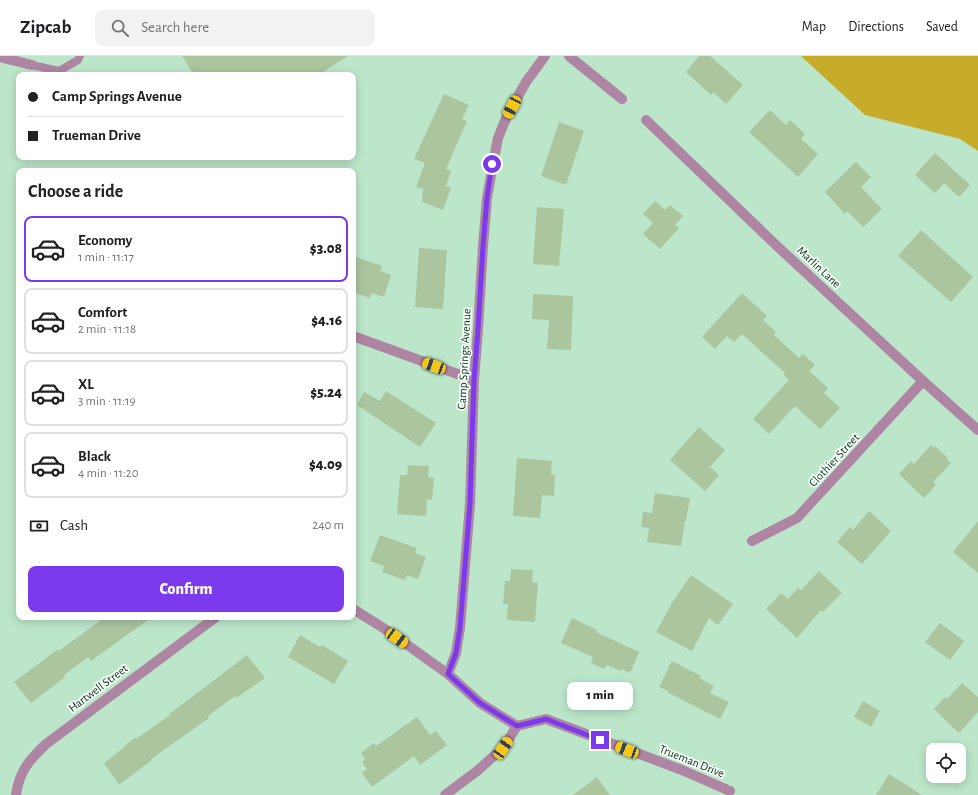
<!DOCTYPE html>
<meta charset="utf-8">
<style>
:root{--surface:#fff;--page:#f2f2f2;--text:#202124;--muted:#757577;--line:#e0e0e0;--accent:#7c3aed}
body{margin:0;font-family:"Alegreya Sans",sans-serif;background:var(--page);color:var(--text);height:100vh;display:flex;flex-direction:column;font-size:15px;white-space:nowrap}
*{box-sizing:border-box;margin:0}
p{font-size:13px;color:var(--muted)}
.icon{flex:none;width:22px;height:22px;fill:none;stroke:currentColor;stroke-width:2;stroke-linecap:round;stroke-linejoin:round}
.map{position:relative;flex:1;overflow:hidden}
.drawer{position:absolute;left:16px;top:112px;width:340px;height:452px;display:flex;flex-direction:column;background:var(--surface);border-radius:8px;box-shadow:0 2px 10px #0003}
.drawer>*{flex:none}
.top-card{position:absolute;left:16px;top:16px;width:340px;height:88px;border-radius:8px;box-shadow:0 2px 10px #0003;display:grid;align-content:center;height:88px;padding:0 12px;background:var(--surface)}
.buttons{position:absolute;left:926px;top:687px;display:grid;gap:8px}
.buttons a{display:grid;place-items:center;width:40px;height:40px;border-radius:8px;background:var(--surface);box-shadow:0 2px 10px #0003;font-size:20px}
.end{position:absolute;width:18px;height:18px;margin:-9px;border:5px solid #7c3aed;background:#fff;box-shadow:0 0 0 2px #fff}
.from{border-radius:50%}
.bubble{position:absolute;height:28px;border-radius:8px;background:var(--surface);box-shadow:0 2px 10px #0003;font-size:13px;font-weight:800;line-height:28px;text-align:center}
.car{position:absolute;width:12px;height:24px;margin:-12px -6px;border-radius:5px;box-shadow:0 0 3px 1px #0007;background:linear-gradient(#f5c518 24%,#345 0 40%,#f5c518 0 76%,#345 0 86%,#f5c518 0)}
.top-card b{display:flex;align-items:center;gap:14px;height:38px;font-size:15px}
.top-card b+b{border-top:1px solid var(--line)}
.top-card i{width:10px;height:10px;background:var(--text)}
ul{padding:0;list-style:none}
li{display:flex;align-items:center;gap:12px;height:66px;margin:0 8px 6px;padding:0 4px;border:2px solid var(--line);border-radius:8px}
li div{flex:1}
li b{display:block;font-size:15px}
li em{font-style:normal;font-weight:800}
li.active{border-color:var(--accent)}
li>.icon{width:36px;height:36px;stroke-width:1.5}
h2{padding:0 12px;font-size:18px;line-height:48px}
.pay{display:flex;align-items:center;gap:10px;height:44px;padding:0 12px;font-size:15px}
.pay p{margin-inline-start:auto}
.primary-button{display:flex;gap:8px;margin-top:auto;padding:8px 12px}
.primary-button a{flex:1;height:46px;border-radius:8px;background:var(--accent);color:#fff;font-size:16px;font-weight:800;line-height:46px;text-align:center}
header{display:flex;align-items:center;gap:24px;box-sizing:border-box;height:56px;padding:0 20px;background:var(--surface);border-bottom:1px solid var(--line)}
header strong{font-size:19px}
nav{display:flex;gap:22px;margin-inline-start:auto;font-size:14px}
.search{width:280px;height:36px;background:var(--page);display:flex;align-items:center;gap:10px;box-sizing:border-box;padding:0 14px;border-radius:8px;color:var(--muted);font-size:15px}
.map>svg:first-child{display:block}
.forest{fill:#c7ab2a}
.building{fill:#abc59f}
.lines{fill:none;stroke-linecap:round;stroke-linejoin:round}
.service{stroke:#ae86a3;stroke-width:8}
.minor{stroke:#ae86a3;stroke-width:10}
.route{stroke:#7c3aed;stroke-width:5}
.labels{text-anchor:middle;stroke-width:3.5;stroke-linejoin:round;paint-order:stroke}
.street-label{font-size:12px;fill:#18281e;stroke:#f2fff6}
</style>
<header>
<strong>Zipcab</strong>
<div class="search"><svg class="icon" aria-label="search" viewBox="0 0 24 24"><circle cx="10" cy="10" r="6"/><path d="M15 15l6 6"/></svg>Search here</div>
<nav><a>Map</a><a>Directions</a><a>Saved</a></nav>
</header>
<div class="map">
<svg width="978" height="739" viewBox="0 0 978 739">
<rect width="100%" height="100%" fill="#bce6ca"/>
<polygon class="forest" points="801,0 978,0 978,95 960,83 865,59"/>
<g class="building">
<polygon points="182,0 348,0 318,19 194,19"/>
<polygon points="699,0 710,0 743,29 726,48 713,36 711,39 686,16"/>
<polygon points="444,38 469,49 462,63 467,65 446,113 451,115 446,130 451,132 443,154 422,146 423,133 416,131 425,107 414,103"/>
<polygon points="770,54 786,69 790,64 805,78 801,83 818,98 798,121 749,76"/>
<polygon points="559,66 584,75 566,129 541,120"/>
<polygon points="935,97 970,129 959,141 944,127 935,137 915,119"/>
<polygon points="856,106 871,121 861,131 882,153 863,171 847,155 845,158 825,136"/>
<polygon points="655,145 665,154 670,149 683,160 675,169 679,172 660,193 643,178 653,167 643,158"/>
<polygon points="537,151 564,153 559,210 533,208"/>
<polygon points="921,174 973,221 951,246 898,200"/>
<polygon points="419,192 447,194 443,253 415,251"/>
<polygon points="353,200 382,210 380,215 391,219 384,241 372,237 370,242 353,236"/>
<polygon points="742,237 767,260 763,264 776,276 774,279 799,302 803,298 815,309 809,315 828,332 824,337 840,352 820,373 795,350 769,378 753,363 789,324 784,319 785,317 742,278 734,286 727,280 715,293 702,281"/>
<polygon points="533,238 573,240 571,294 547,293 549,264 532,263"/>
<polygon points="386,335 436,367 420,391 357,349 364,336 380,345"/>
<polygon points="699,371 725,394 710,411 719,419 705,435 670,404"/>
<polygon points="931,389 934,392 935,390 948,402 947,404 951,407 933,426 936,429 924,442 899,418 911,405 914,408"/>
<polygon points="517,402 552,405 551,418 555,419 554,440 542,439 540,462 513,460"/>
<polygon points="408,409 429,410 428,421 434,422 432,444 427,443 426,460 397,458 400,419 407,419"/>
<polygon points="655,437 690,442 686,465 685,465 681,490 647,486 649,472 641,471 643,456 652,457"/>
<polygon points="869,455 891,475 862,508 837,486 850,471 853,474"/>
<polygon points="978,465 978,517 953,496"/>
<polygon points="380,479 417,492 415,497 426,501 418,523 407,519 405,524 382,516 384,510 370,505"/>
<polygon points="511,513 533,514 532,526 538,527 535,566 507,564 508,548 503,548 505,525 510,525"/>
<polygon points="819,515 842,537 823,556 821,554 797,582 766,553 781,537 788,543 798,532 801,534"/>
<polygon points="691,519 733,548 718,569 709,562 692,595 656,576 672,547"/>
<polygon points="105,561 152,561 91,605 88,601 64,619 65,621 31,647 14,626 58,593 59,595"/>
<polygon points="572,562 597,574 596,576 639,596 630,617 622,613 621,615 607,609 604,613 591,607 593,601 561,587"/>
<polygon points="940,567 964,585 950,604 925,586"/>
<polygon points="300,579 320,591 322,589 348,605 334,628 288,601"/>
<polygon points="247,599 265,622 236,642 235,640 208,660 209,662 151,703 152,704 119,729 104,707 123,692 123,691 135,682 136,683 170,659 169,658 205,631"/>
<polygon points="672,605 701,620 699,622 714,630 710,637 729,646 720,663 667,636 668,635 659,631"/>
<polygon points="962,627 978,641 978,656 959,677 934,653 945,641 947,643"/>
<polygon points="863,645 880,655 871,671 854,661"/>
<polygon points="417,661 430,679 436,675 447,689 420,709 414,700 372,731 362,717 367,713 362,706 365,703 361,697 374,687 376,690"/>
<polygon points="889,718 922,739 876,739"/>
<polygon points="597,721 610,739 573,739"/>
</g>
<g class="lines">
<polyline class="service" points="32,9 59,15 78,4 80,0"/>
<g class="minor">
<polyline points="569,0 622,43"/>
<polyline points="0,1 32,9"/>
<polyline points="646,64 777,190 923,325 978,374"/>
<polyline points="353,280 474,324"/>
<polyline points="752,485 797,462 923,325"/>
<polyline points="353,553 385,573 448,618 480,647 517,670 546,663 682,714 730,735"/>
<polyline points="448,618 456,597 460,572 470,448 474,324 478,273 483,190 487,142 493,108 498,82 507,60 526,26 545,0"/>
<path d="M16,739C19,716 29,704 46,688L216,561"/>
<polyline points="445,739 477,715 503,692 517,670"/>
</g>
</g>
<g class="lines">
<polyline class="route" points="492,108 487,142 483,190 478,273 474,324 470,448 460,572 456,597 448,618 480,647 517,670 546,663 600,684"/>
</g>
<g class="labels">
<g class="street-label">
<text transform="translate(819 211) rotate(43)" y="4">Marlin Lane</text>
<text transform="translate(464 303) rotate(-87)" y="4">Camp Springs Avenue</text>
<text transform="translate(834 404) rotate(-47)" y="4">Clothier Street</text>
<text transform="translate(98 632) rotate(-37)" y="4">Hartwell Street</text>
<text transform="translate(692 705) rotate(22)" y="4">Trueman Drive</text>
</g>
</g>
</svg>
<div class="buttons">
<a><svg class="icon" aria-label="locate" viewBox="0 0 24 24"><circle cx="12" cy="12" r="6"/><path d="M12 2v4M12 18v4M2 12h4M18 12h4"/></svg></a>
</div>
<i class="end from" style="left:492px;top:108px"></i>
<i class="end" style="left:600px;top:684px"></i>
<div class="bubble" style="left:567px;top:626px;width:66px">1 min</div>
<i class="car" style="left:512px;top:51px;rotate:208deg"></i>
<i class="car" style="left:434px;top:310px;rotate:290deg"></i>
<i class="car" style="left:397px;top:582px;rotate:125deg"></i>
<i class="car" style="left:503px;top:692px;rotate:34deg"></i>
<i class="car" style="left:627px;top:694px;rotate:291deg"></i>
<div class="top-card">
<b><i class="from"></i>Camp Springs Avenue</b>
<b><i></i>Trueman Drive</b>
</div>
<section class="drawer">
<h2>Choose a ride</h2>
<ul>
<li class="active"><svg class="icon" aria-label="car" viewBox="0 0 24 24"><path d="M5 17H2v-5l4-1 3-4h7l3 4 3 1v5h-3M9 17h6M6 11h13"/><circle cx="7" cy="17" r="2"/><circle cx="17" cy="17" r="2"/></svg><div><b>Economy</b><p>1 min · 11:17</p></div><em>$3.08</em></li>
<li><svg class="icon" aria-label="car" viewBox="0 0 24 24"><path d="M5 17H2v-5l4-1 3-4h7l3 4 3 1v5h-3M9 17h6M6 11h13"/><circle cx="7" cy="17" r="2"/><circle cx="17" cy="17" r="2"/></svg><div><b>Comfort</b><p>2 min · 11:18</p></div><em>$4.16</em></li>
<li><svg class="icon" aria-label="car" viewBox="0 0 24 24"><path d="M5 17H2v-5l4-1 3-4h7l3 4 3 1v5h-3M9 17h6M6 11h13"/><circle cx="7" cy="17" r="2"/><circle cx="17" cy="17" r="2"/></svg><div><b>XL</b><p>3 min · 11:19</p></div><em>$5.24</em></li>
<li><svg class="icon" aria-label="car" viewBox="0 0 24 24"><path d="M5 17H2v-5l4-1 3-4h7l3 4 3 1v5h-3M9 17h6M6 11h13"/><circle cx="7" cy="17" r="2"/><circle cx="17" cy="17" r="2"/></svg><div><b>Black</b><p>4 min · 11:20</p></div><em>$4.09</em></li>
</ul>
<div class="pay"><svg class="icon" aria-label="cash" viewBox="0 0 24 24"><path d="M3 7h18v10H3z"/><circle cx="12" cy="12" r="2"/></svg>Cash<p>240 m</p></div>
<div class="primary-button"><a>Confirm</a></div>
</section>
</div>
